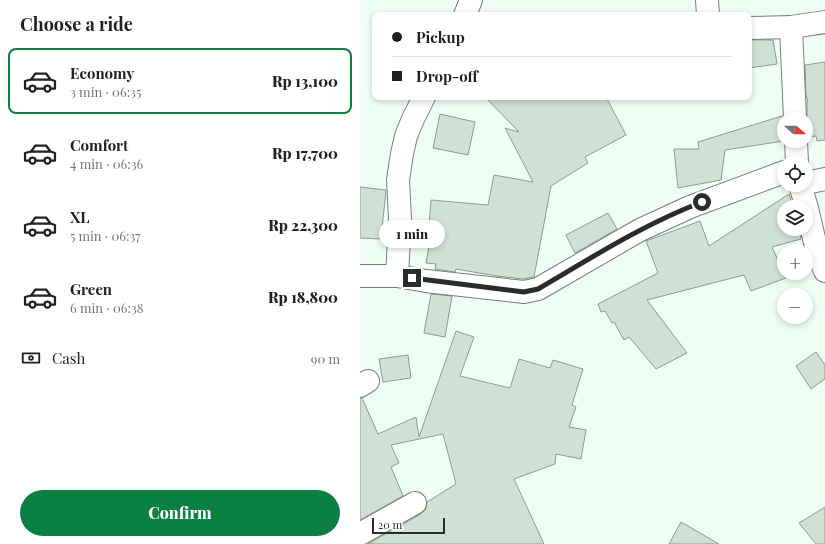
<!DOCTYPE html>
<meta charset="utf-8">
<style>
:root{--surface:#fff;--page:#f2f2f2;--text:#202124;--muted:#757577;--line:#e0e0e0;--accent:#0b8043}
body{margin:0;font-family:"Playfair Display",serif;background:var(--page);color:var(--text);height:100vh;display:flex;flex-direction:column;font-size:15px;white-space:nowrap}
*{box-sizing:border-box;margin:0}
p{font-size:13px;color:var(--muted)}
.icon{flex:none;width:22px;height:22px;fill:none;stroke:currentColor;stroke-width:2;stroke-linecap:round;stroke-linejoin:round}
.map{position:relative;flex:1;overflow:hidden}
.drawer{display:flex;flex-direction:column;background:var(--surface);width:360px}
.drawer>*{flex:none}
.banner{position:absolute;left:12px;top:12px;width:380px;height:88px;border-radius:8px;box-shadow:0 2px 6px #0003;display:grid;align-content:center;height:88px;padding:0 20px;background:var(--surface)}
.needle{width:26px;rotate:111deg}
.controls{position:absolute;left:417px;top:112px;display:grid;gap:8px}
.controls a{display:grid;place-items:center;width:36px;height:36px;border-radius:50%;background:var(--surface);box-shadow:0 2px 6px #0003;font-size:20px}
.scale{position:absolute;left:12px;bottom:10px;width:73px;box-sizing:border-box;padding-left:4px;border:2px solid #272e29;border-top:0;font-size:11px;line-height:14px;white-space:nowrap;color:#272e29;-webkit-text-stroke:3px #fff;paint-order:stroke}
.end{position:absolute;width:18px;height:18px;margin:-9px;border:5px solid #272e29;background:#fff;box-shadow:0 0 0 2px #fff}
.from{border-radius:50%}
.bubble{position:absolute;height:28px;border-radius:14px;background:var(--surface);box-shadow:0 2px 6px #0003;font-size:13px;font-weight:800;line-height:28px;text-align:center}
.banner b{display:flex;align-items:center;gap:14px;height:38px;font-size:15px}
.banner b+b{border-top:1px solid var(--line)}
.banner i{width:10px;height:10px;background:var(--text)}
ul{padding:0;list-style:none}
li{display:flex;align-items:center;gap:12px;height:66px;margin:0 8px 6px;padding:0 12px;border:2px solid transparent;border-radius:8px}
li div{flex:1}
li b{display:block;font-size:15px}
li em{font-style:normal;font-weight:800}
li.selected{border-color:var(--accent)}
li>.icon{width:36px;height:36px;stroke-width:1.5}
h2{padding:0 20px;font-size:18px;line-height:48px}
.pay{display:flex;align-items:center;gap:10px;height:44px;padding:0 20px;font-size:15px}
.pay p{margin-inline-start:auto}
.primary-button{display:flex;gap:8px;margin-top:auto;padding:8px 20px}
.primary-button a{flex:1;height:46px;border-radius:24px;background:var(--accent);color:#fff;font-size:16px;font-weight:800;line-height:46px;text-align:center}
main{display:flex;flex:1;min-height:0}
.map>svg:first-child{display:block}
.building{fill:#cfe1d5;stroke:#8b9c90}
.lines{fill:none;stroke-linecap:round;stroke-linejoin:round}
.minor-casing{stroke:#718276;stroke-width:24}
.minor{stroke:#fff;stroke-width:22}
.route{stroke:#272e29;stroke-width:5}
</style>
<main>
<section class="drawer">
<h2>Choose a ride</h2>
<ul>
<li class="selected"><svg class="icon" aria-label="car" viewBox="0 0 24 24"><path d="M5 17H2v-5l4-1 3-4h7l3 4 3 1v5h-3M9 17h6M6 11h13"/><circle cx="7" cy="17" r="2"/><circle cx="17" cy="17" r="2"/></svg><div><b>Economy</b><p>3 min · 06:35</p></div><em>Rp 13,100</em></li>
<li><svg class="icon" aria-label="car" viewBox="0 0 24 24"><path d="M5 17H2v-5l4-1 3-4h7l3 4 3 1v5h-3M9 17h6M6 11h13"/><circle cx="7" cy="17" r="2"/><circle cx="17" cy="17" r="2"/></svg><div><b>Comfort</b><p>4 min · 06:36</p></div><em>Rp 17,700</em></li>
<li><svg class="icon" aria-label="car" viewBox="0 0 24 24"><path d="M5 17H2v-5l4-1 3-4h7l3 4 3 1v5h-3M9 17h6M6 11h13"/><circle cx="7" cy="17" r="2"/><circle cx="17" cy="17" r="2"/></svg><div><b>XL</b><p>5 min · 06:37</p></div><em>Rp 22,300</em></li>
<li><svg class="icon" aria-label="car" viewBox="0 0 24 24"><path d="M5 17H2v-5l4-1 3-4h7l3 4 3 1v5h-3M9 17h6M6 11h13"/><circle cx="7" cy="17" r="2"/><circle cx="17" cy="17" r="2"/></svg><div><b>Green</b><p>6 min · 06:38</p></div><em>Rp 18,800</em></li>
</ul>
<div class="pay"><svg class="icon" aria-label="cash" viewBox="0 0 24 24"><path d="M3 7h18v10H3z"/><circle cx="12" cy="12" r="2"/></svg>Cash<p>90 m</p></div>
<div class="primary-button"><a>Confirm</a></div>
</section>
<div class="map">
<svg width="465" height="544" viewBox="0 0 465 544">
<rect width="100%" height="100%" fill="#effef4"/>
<g class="building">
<polygon points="389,40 413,40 417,64 389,68"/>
<polygon points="465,62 465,140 457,141 456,136 448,137 446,134 446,125 447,118 447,102 448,102 446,95 445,65"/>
<polygon points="125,97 246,97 266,135 225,157 228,163 191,186 174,277 173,277 163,279 137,276 96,269 95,272 75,269 76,264 66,263 70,240 68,240 71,200 128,205 134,175 173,182 145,128 159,132"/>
<polygon points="80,114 115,122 108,155 73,148"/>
<polygon points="422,116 424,124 424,141 365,150 361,180 318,188 314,149 339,149 338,142"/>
<polygon points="0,187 26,190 21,239 0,238"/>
<polygon points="429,194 433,207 424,207 424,229 439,229 441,239 412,247 426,278 391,291 384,275 287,300 327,353 296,369 269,337 264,340 254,322 252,323 245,311 241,312 238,304 298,273 286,241 340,221 349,246"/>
<polygon points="248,213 257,229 215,253 206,235"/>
<polygon points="71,294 92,296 85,337 64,333"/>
<polygon points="96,331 114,337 100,376 150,388 159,359 190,368 193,360 223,369 212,405 216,407 209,427 226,430 221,459 196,454 195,464 154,479 184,544 8,544 61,514 66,509 67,502 96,484 83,434 31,445 39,463 31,467 43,496 0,520 0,398 2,398 18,434 56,417 59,437"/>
<polygon points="456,352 465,365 465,379 451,389 436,366"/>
<polygon points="48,355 51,378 23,382 19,359"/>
<polygon points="465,507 465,544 456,544 439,523"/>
<polygon points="321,522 359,544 309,544"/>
</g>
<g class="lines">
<defs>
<g id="minor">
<polyline points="347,0 348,15"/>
<polyline points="105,15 111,0"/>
<polyline points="431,27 435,119"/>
<polyline points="389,28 431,27 465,22"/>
<polyline points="436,141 437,163"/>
<polyline points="446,183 465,179"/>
<polyline points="440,185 447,208 457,251 465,271"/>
<polyline points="0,276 37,276 66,281 164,292 178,289 280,230 330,207 424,172"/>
<polyline points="37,276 40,219 38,180 42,154 46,136 53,119 64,97"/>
<polyline points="0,386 8,381"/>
<polyline points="0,534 55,503"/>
</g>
</defs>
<use href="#minor" class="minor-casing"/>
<use href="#minor" class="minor"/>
</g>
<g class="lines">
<path class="route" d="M52,278L164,292L178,289C231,258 284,224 342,202"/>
</g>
</svg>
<div class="controls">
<a><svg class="needle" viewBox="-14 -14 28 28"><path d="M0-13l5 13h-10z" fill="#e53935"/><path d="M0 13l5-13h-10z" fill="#757577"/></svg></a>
<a><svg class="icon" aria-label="locate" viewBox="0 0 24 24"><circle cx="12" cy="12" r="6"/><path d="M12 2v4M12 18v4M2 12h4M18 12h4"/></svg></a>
<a><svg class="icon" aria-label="layers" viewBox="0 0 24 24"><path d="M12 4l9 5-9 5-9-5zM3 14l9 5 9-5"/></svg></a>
<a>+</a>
<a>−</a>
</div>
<div class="scale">20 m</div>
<i class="end from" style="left:342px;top:202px"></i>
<i class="end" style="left:52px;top:278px"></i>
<div class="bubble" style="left:19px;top:220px;width:66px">1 min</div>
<div class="banner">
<b><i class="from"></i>Pickup</b>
<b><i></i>Drop-off</b>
</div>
</div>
</main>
